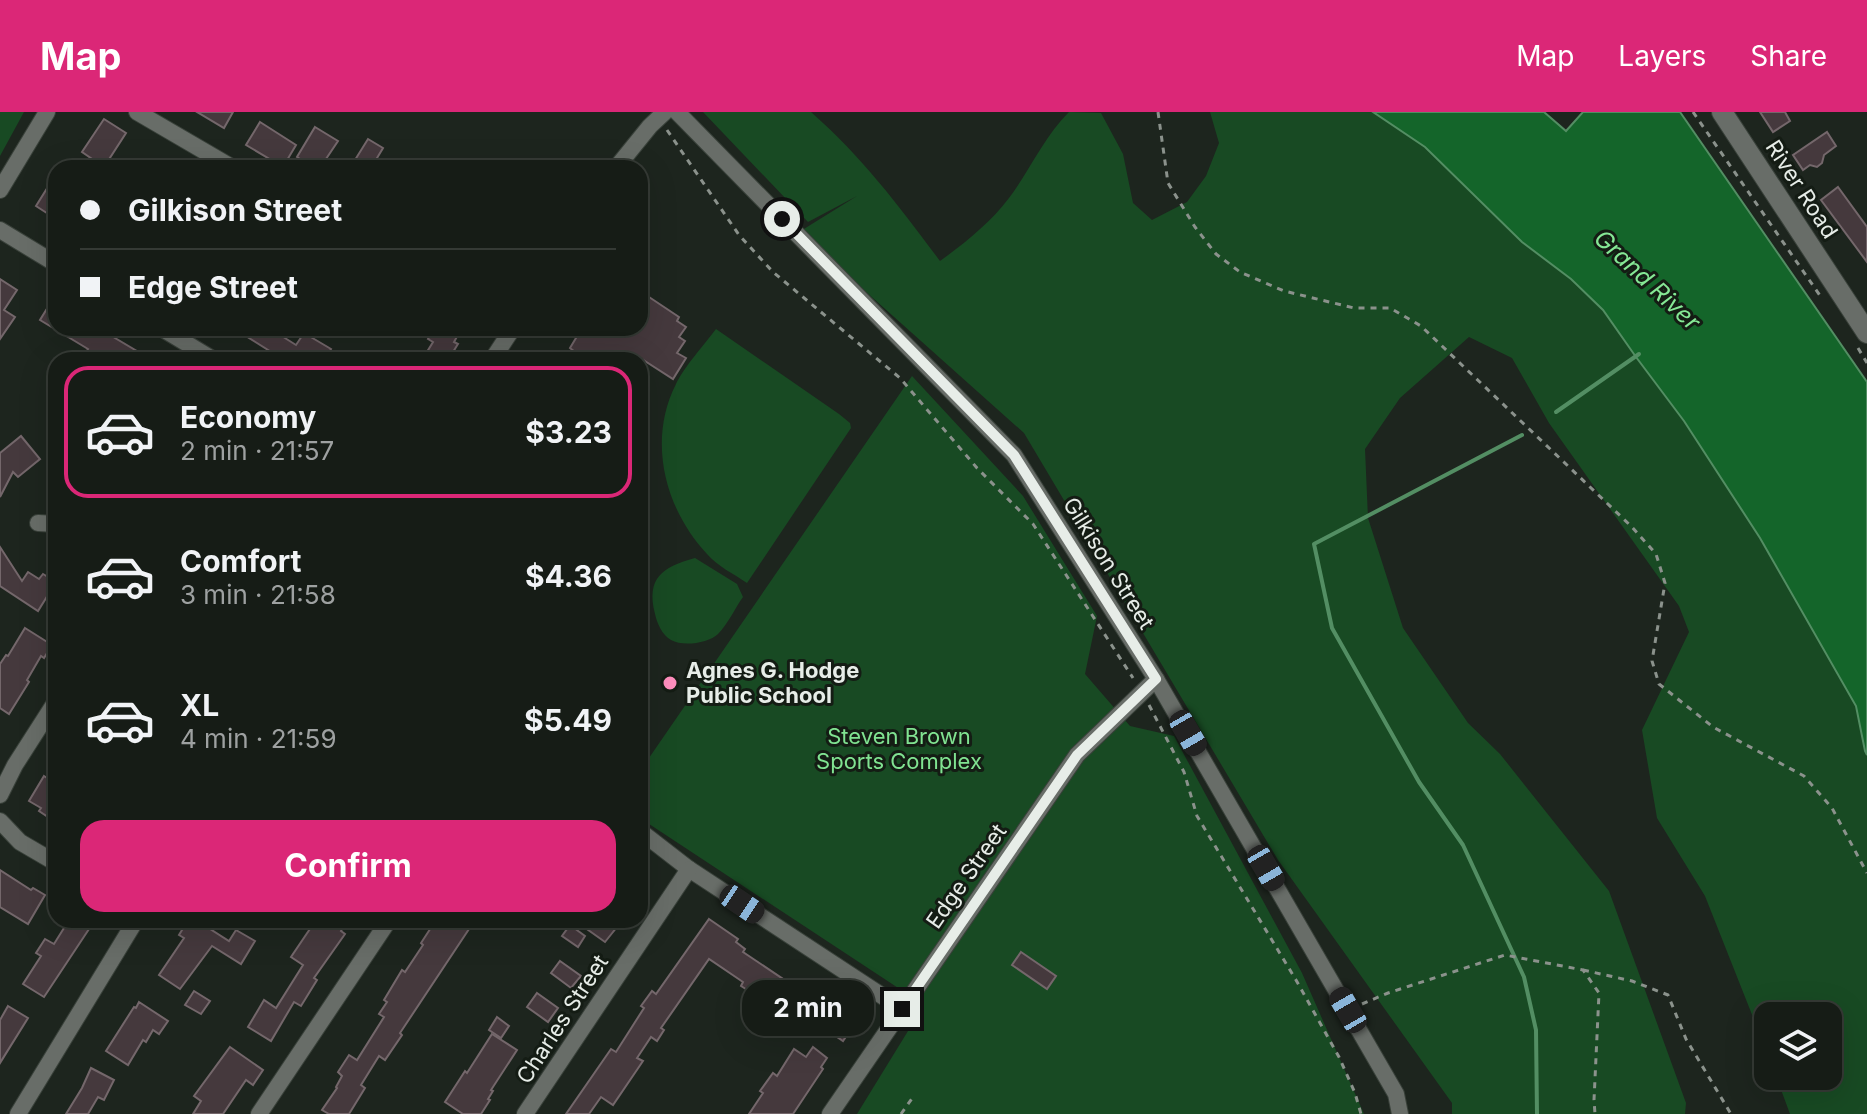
<!DOCTYPE html>
<meta charset="utf-8">
<style>
:root{--surface:#161c16;--page:#1f251f;--text:#f1f3f6;--muted:#9ea1a1;--line:#353a35;--accent:#db2777}
body{margin:0;font-family:Inter,sans-serif;background:var(--page);color:var(--text);height:100vh;display:flex;flex-direction:column;font-size:30px;white-space:nowrap}
*{box-sizing:border-box;margin:0}
p{font-size:26px;color:var(--muted)}
.icon{flex:none;width:44px;height:44px;fill:none;stroke:currentColor;stroke-width:2;stroke-linecap:round;stroke-linejoin:round}
.map{position:relative;flex:1;overflow:hidden}
.side{position:absolute;left:48px;top:240px;width:600px;height:576px;display:flex;flex-direction:column;background:var(--surface);border-radius:24px;box-shadow:0 8px 32px #0002,0 0 0 2px var(--line)}
.side>*{flex:none}
.top-card{position:absolute;left:48px;top:48px;width:600px;height:176px;border-radius:24px;box-shadow:0 8px 32px #0002,0 0 0 2px var(--line);display:grid;align-content:center;height:176px;padding:0 32px;background:var(--surface)}
.controls{position:absolute;left:1754px;top:890px;display:grid;gap:16px}
.controls a{display:grid;place-items:center;width:88px;height:88px;border-radius:16px;background:var(--surface);box-shadow:0 8px 32px #0002,0 0 0 2px var(--line);font-size:40px}
.end{position:absolute;width:36px;height:36px;margin:-18px;border:10px solid #e7ede8;background:#111;box-shadow:0 0 0 4px #111}
.from{border-radius:50%}
.bubble{position:absolute;height:56px;border-radius:24px;background:var(--surface);box-shadow:0 8px 32px #0002,0 0 0 2px var(--line);font-size:26px;font-weight:700;line-height:56px;text-align:center}
.car{position:absolute;width:24px;height:48px;margin:-24px -12px;border-radius:10px;box-shadow:0 0 6px 2px #0007;background:linear-gradient(#222 24%,#8ab4d8 0 40%,#222 0 76%,#8ab4d8 0 86%,#222 0)}
.top-card b{display:flex;align-items:center;gap:28px;height:76px;font-size:30px}
.top-card b+b{border-top:2px solid var(--line)}
.top-card i{width:20px;height:20px;background:var(--text)}
ul{padding:14px 0 0;list-style:none}
li{display:flex;align-items:center;gap:24px;height:132px;margin:0 16px 12px;padding:0 16px;border:4px solid transparent;border-radius:24px}
li div{flex:1}
li b{display:block;font-size:30px}
li em{font-style:normal;font-weight:700}
li.current{border-color:var(--accent)}
li>.icon{width:72px;height:72px;stroke-width:1.5}
.primary-button{display:flex;gap:16px;margin-top:auto;padding:16px 32px}
.primary-button a{flex:1;height:92px;border-radius:24px;background:var(--accent);color:#fff;font-size:32px;font-weight:700;line-height:92px;text-align:center}
header{display:flex;align-items:center;gap:48px;box-sizing:border-box;height:112px;padding:0 40px;background:var(--accent);color:#fff}
header strong{font-size:38px}
nav{display:flex;gap:44px;margin-inline-start:auto;font-size:28px}
.map>svg:first-child{display:block}
.green{fill:#184a23}
.water{fill:#14652a;stroke:#538e63;stroke-width:2}
.lines{fill:none;stroke-linecap:round;stroke-linejoin:round}
.stream{stroke:#538e63;stroke-width:4}
.building{fill:#45393d;stroke:#74676b;stroke-width:2}
.minor-casing{stroke:#39413a;stroke-width:18}
.tertiary-casing{stroke:#39413a;stroke-width:22}
.path{stroke:#8b928c;stroke-width:3;stroke-dasharray:6 6;stroke-linecap:butt}
.minor{stroke:#686d68;stroke-width:16}
.tertiary{stroke:#686d68;stroke-width:20}
.route{stroke:#e7ede8;stroke-width:10}
.poi-dot{fill:#fe8ebd;stroke:#141c14;stroke-width:3}
.labels{text-anchor:middle;stroke-width:6;stroke-linejoin:round;paint-order:stroke}
.street-label{font-size:22px;fill:#e7ede8;stroke:#141c14}
.poi-label{font-size:22px;font-weight:bold;fill:#e7ede8;stroke:#141c14;text-anchor:start}
.park-label{font-size:22px;fill:#80e391;stroke:#141c14}
.water-label{font-size:24px;font-style:italic;fill:#85e895;stroke:#141c14}
</style>
<header>
<strong>Map</strong>
<nav><a>Map</a><a>Layers</a><a>Share</a></nav>
</header>
<div class="map">
<svg width="1867" height="1002" viewBox="0 0 1867 1002">
<rect width="100%" height="100%" fill="#1d251e"/>
<g class="green">
<polygon points="0,0 24,0 0,44"/>
<path d="M703,0H811C863,46 899,94 940,149C965,131 991,110 1009,86C1030,58 1044,25 1069,0L1101,1L1123,42L1133,91L1152,108L1187,90L1206,64L1219,31L1210,0H1373L1425,34L1522,130L1571,167L1603,198L1636,245L1684,309L1760,426L1856,594L1865,639L1867,643V1002H1790L1776,964H1828V904H1768V943L1705,784L1657,706L1642,618L1689,520L1679,494L1549,311L1512,246L1469,225L1400,286L1365,337L1368,406L1403,516L1468,611L1500,642L1609,779L1686,991L1685,1002H1452V991L1278,748L1024,321L799,120L857,84L808,110Z"/>
<path d="M716,217L839,302L850,311L851,316L747,471C734,462 717,454 707,442C665,397 647,329 676,272C684,255 704,233 716,217Z"/>
<polygon points="912,264 1023,384 1097,504 1085,562 1130,614 1174,624 1302,861 1364,1002 857,1002 924,893 640,706 640,659"/>
<path d="M695,446L737,472L743,485C735,496 728,512 718,522C709,531 683,535 671,528C662,523 657,511 655,502C646,466 662,455 695,446Z"/>
</g>
<polygon class="water" points="1373,0 1544,0 1566,19 1583,0 1680,0 1867,270 1867,643 1865,639 1856,594 1760,426 1684,309 1636,245 1603,198 1571,167 1522,130 1425,35"/>
<g class="lines">
<g class="stream">
<polyline points="1556,300 1639,242"/>
<polyline points="1522,323 1314,432 1332,516 1419,670 1463,733 1524,865 1536,918 1537,1002"/>
</g>
</g>
<g class="building">
<polygon points="197,0 233,0 224,16"/>
<polygon points="1760,0 1785,0 1790,9 1773,20"/>
<polygon points="104,7 126,21 104,55 82,40"/>
<polygon points="260,10 296,33 283,55 246,33"/>
<polygon points="315,15 338,29 326,47 341,56 315,56 297,45"/>
<polygon points="1827,20 1836,34 1824,43 1822,51 1817,55 1810,53 1803,58 1793,43"/>
<polygon points="368,27 383,36 371,56 350,56"/>
<polygon points="56,62 56,107 36,94"/>
<polygon points="1838,75 1867,115 1867,150 1821,88"/>
<polygon points="0,167 17,178 4,198 15,205 0,227"/>
<polygon points="640,179 679,205 677,209 686,215 679,225 685,229 677,241 686,246 673,267 634,242 630,248 570,248 575,240 570,236 582,216 640,216"/>
<polygon points="56,182 56,216 98,216 152,248 95,248 85,242 88,237 40,208"/>
<polygon points="233,216 269,216 296,233 304,221 331,237 324,248 284,248"/>
<polygon points="434,216 449,216 459,221 454,230 458,232 448,248 422,248 433,230 428,227"/>
<polygon points="21,324 40,347 18,365 13,360 0,385 0,341"/>
<polygon points="0,435 22,469 28,460 39,467 43,462 56,470 38,499 0,474"/>
<polygon points="25,516 52,533 44,546 41,544 27,568 29,570 9,602 0,596 0,552 6,543 8,544"/>
<polygon points="44,664 56,672 56,699 51,707 39,699 41,696 29,689"/>
<polygon points="0,758 31,778 33,776 45,783 28,812 0,795"/>
<polygon points="709,807 738,827 736,830 745,837 743,840 816,889 823,879 835,886 833,889 859,905 843,929 824,916 823,919 813,913 817,907 791,890 778,909 758,896 763,888 741,874 743,870 709,847 661,916 664,918 657,929 651,925 637,946 643,949 613,993 601,985 589,1002 566,1002 611,937 616,940 644,896 641,894 652,879 656,882"/>
<polygon points="69,808 95,808 44,885 23,872 41,844 36,841 45,827 54,832"/>
<polygon points="166,808 196,808 229,829 236,818 255,829 241,852 212,834 180,877 159,863 184,826 179,823 182,818"/>
<polygon points="316,808 348,808 341,819 345,822 314,866 317,868 301,894 294,890 271,929 248,915 264,888 276,896 303,853 291,845"/>
<polygon points="436,808 475,808 400,921 402,923 385,948 379,944 361,973 365,976 349,1002 329,1002 322,998 337,976 336,975 342,964 338,960 349,943 357,948 384,905 379,902 387,890 384,888 402,858 405,860 423,833 421,831"/>
<polygon points="589,808 607,808 617,815 605,830 584,815"/>
<polygon points="570,813 585,824 578,835 562,824"/>
<polygon points="1021,840 1056,864 1047,877 1012,853"/>
<polygon points="560,849 581,864 571,876 551,861"/>
<polygon points="194,879 210,889 201,902 185,893"/>
<polygon points="537,881 558,896 548,910 527,895"/>
<polygon points="139,890 168,909 159,922 153,918 146,930 143,928 128,953 106,939 134,895 136,896"/>
<polygon points="8,894 28,906 0,951 0,908"/>
<polygon points="497,905 509,914 501,926 489,918"/>
<polygon points="492,922 517,938 491,978 493,979 488,987 490,988 481,1002 463,1002 445,990 465,959 467,961"/>
<polygon points="230,935 263,958 253,973 246,968 223,1002 193,1002 201,989 194,984"/>
<polygon points="813,935 827,946 821,955 823,957 793,1002 749,1002 763,981 760,979 773,961 777,964 794,937 806,945"/>
<polygon points="91,956 114,968 104,988 98,985 88,1002 66,1002 82,976"/>
</g>
<g class="lines">
<defs>
<g id="minor">
<polyline points="137,0 233,56"/>
<polyline points="677,0 1014,343 1156,567 1396,982 1400,1002"/>
<polyline points="616,56 650,14 665,0"/>
<polyline points="0,78 47,0"/>
<polyline points="0,118 56,152"/>
<polyline points="161,216 214,248"/>
<polyline points="492,248 513,216"/>
<polyline points="38,411 56,412"/>
<polyline points="0,683 15,653 56,589"/>
<polyline points="0,709 20,730 56,751"/>
<polyline points="640,719 689,757 902,897"/>
<polyline points="18,1002 136,808"/>
<polyline points="259,1002 389,808"/>
<polyline points="525,1002 689,757"/>
<polyline points="830,1002 1077,643 1156,567"/>
</g>
<polyline id="tertiary" points="1722,0 1867,221"/>
</defs>
<use href="#minor" class="minor-casing"/>
<use href="#tertiary" class="tertiary-casing"/>
<g class="path">
<polyline points="1158,0 1168,71 1195,115 1216,142 1240,160 1284,179 1354,196 1390,196 1421,214 1632,415 1656,442 1665,471 1652,549 1659,572 1713,615 1804,664 1832,696 1867,761"/>
<polyline points="1693,0 1821,185"/>
<polyline points="667,18 739,123 773,160 900,266 977,356 1033,412 1133,566"/>
<polyline points="1858,236 1867,251"/>
<polyline points="1149,593 1184,660 1197,704 1296,868 1339,945 1355,981 1361,1002"/>
<polyline points="1583,858 1632,869 1668,883 1686,927 1731,1002"/>
<polyline points="1362,892 1388,881 1505,843 1583,858 1599,881 1594,988 1595,1002"/>
<polyline points="901,1002 913,985"/>
</g>
<use href="#minor" class="minor"/>
<use href="#tertiary" class="tertiary"/>
</g>
<g class="lines">
<polyline class="route" points="782,107 1014,343 1156,567 1077,643 902,897"/>
</g>
<circle class="poi-dot" cx="670" cy="571" r="8"/>
<g class="labels">
<g class="street-label">
<text transform="translate(1802 77) rotate(57)" y="8">River Road</text>
<text transform="translate(1109 451) rotate(58)" y="8">Gilkison Street</text>
<text transform="translate(966 764) rotate(-55)" y="8">Edge Street</text>
<text transform="translate(562 907) rotate(-57)" y="8">Charles Street</text>
</g>
<g class="poi-label">
<text x="686" y="566">Agnes G. Hodge<tspan x="686" dy="25">Public School</tspan></text>
</g>
<g class="park-label">
<text x="899" y="632">Steven Brown<tspan x="899" dy="25">Sports Complex</tspan></text>
</g>
<g class="water-label">
<text transform="translate(1647 168) rotate(43)" y="8">Grand River</text>
</g>
</g>
</svg>
<div class="controls">
<a><svg class="icon" aria-label="layers" viewBox="0 0 24 24"><path d="M12 4l9 5-9 5-9-5zM3 14l9 5 9-5"/></svg></a>
</div>
<i class="end from" style="left:782px;top:107px"></i>
<i class="end" style="left:902px;top:897px"></i>
<div class="bubble" style="left:742px;top:868px;width:132px">2 min</div>
<i class="car" style="left:1188px;top:621px;rotate:150deg"></i>
<i class="car" style="left:1266px;top:756px;rotate:150deg"></i>
<i class="car" style="left:742px;top:792px;rotate:124deg"></i>
<i class="car" style="left:1348px;top:898px;rotate:330deg"></i>
<div class="top-card">
<b><i class="from"></i>Gilkison Street</b>
<b><i></i>Edge Street</b>
</div>
<section class="side">
<ul>
<li class="current"><svg class="icon" aria-label="car" viewBox="0 0 24 24"><path d="M5 17H2v-5l4-1 3-4h7l3 4 3 1v5h-3M9 17h6M6 11h13"/><circle cx="7" cy="17" r="2"/><circle cx="17" cy="17" r="2"/></svg><div><b>Economy</b><p>2 min · 21:57</p></div><em>$3.23</em></li>
<li><svg class="icon" aria-label="car" viewBox="0 0 24 24"><path d="M5 17H2v-5l4-1 3-4h7l3 4 3 1v5h-3M9 17h6M6 11h13"/><circle cx="7" cy="17" r="2"/><circle cx="17" cy="17" r="2"/></svg><div><b>Comfort</b><p>3 min · 21:58</p></div><em>$4.36</em></li>
<li><svg class="icon" aria-label="car" viewBox="0 0 24 24"><path d="M5 17H2v-5l4-1 3-4h7l3 4 3 1v5h-3M9 17h6M6 11h13"/><circle cx="7" cy="17" r="2"/><circle cx="17" cy="17" r="2"/></svg><div><b>XL</b><p>4 min · 21:59</p></div><em>$5.49</em></li>
</ul>
<div class="primary-button"><a>Confirm</a></div>
</section>
</div>
